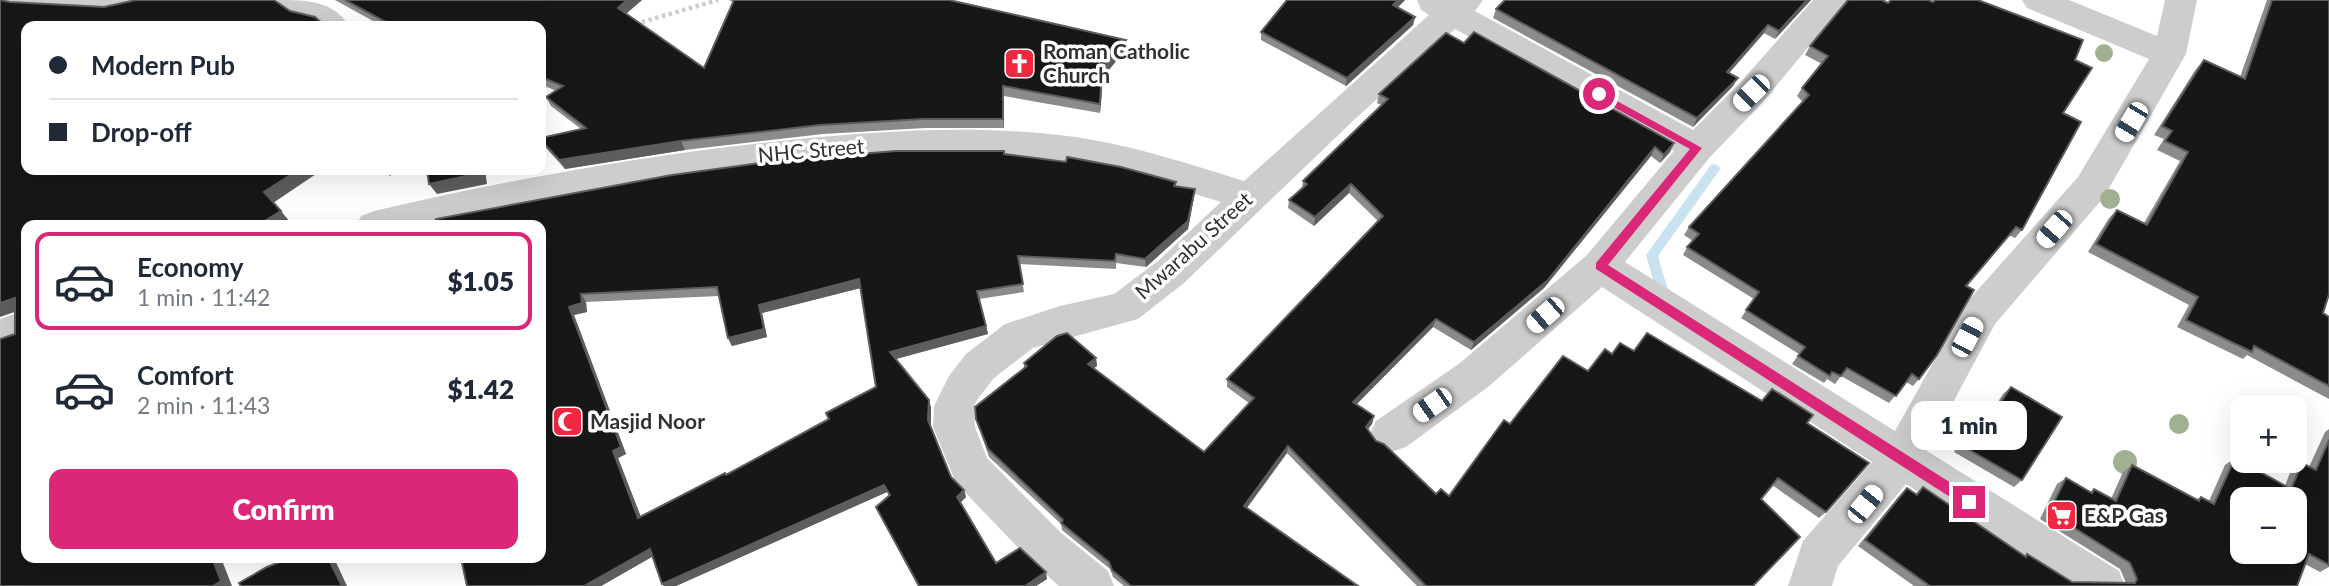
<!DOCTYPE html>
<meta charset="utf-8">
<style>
:root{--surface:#fff;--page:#f2f2f3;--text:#1f2937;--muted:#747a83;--line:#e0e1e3;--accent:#db2777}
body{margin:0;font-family:Lato,sans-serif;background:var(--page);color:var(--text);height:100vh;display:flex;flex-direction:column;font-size:26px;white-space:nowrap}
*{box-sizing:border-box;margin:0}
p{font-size:23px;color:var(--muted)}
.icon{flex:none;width:38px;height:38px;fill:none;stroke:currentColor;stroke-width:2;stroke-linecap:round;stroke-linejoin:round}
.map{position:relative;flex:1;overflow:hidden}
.sheet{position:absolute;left:21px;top:220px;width:525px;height:343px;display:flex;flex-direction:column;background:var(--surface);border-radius:14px;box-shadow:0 7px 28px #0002}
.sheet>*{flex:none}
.hud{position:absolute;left:21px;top:21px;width:525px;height:154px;border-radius:14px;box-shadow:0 7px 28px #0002;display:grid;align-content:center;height:154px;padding:0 28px;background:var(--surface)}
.fabs{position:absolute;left:2230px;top:396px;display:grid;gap:14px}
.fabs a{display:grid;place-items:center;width:77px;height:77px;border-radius:14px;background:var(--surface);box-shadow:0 7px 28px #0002;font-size:35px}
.end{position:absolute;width:32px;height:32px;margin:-16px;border:9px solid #db2777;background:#fff;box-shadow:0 0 0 4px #fff}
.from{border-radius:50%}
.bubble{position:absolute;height:49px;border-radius:14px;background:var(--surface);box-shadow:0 7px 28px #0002;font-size:23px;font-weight:800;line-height:49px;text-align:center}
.car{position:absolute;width:21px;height:42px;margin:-21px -10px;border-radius:9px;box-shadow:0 0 5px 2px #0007;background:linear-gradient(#fff 24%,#345 0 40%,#fff 0 76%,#345 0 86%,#fff 0)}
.hud b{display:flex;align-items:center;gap:24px;height:66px;font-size:26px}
.hud b+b{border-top:2px solid var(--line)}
.hud i{width:18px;height:18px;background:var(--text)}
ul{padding:12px 0 0;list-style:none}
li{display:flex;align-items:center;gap:21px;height:98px;margin:0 14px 10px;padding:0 14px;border:4px solid transparent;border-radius:14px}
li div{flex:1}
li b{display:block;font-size:26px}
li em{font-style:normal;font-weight:800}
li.selected{border-color:var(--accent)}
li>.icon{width:63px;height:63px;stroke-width:1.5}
.button{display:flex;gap:14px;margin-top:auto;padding:14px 28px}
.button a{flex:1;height:80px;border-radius:14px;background:var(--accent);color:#fff;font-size:28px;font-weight:800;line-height:80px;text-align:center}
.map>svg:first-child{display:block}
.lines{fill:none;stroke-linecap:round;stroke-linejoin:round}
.stream{fill:#c8e2ef;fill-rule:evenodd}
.path{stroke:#cdcdcd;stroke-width:4.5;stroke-dasharray:3.5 3.5;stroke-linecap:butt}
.minor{fill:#cdcdcd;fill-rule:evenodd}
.tree{fill:#a2b092}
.wall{fill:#8b8b8b;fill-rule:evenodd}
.shaded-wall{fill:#5d5d5d}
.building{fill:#171717;stroke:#5d5d5d;stroke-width:2;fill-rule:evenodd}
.route{fill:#db2777}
.labels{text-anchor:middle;stroke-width:7;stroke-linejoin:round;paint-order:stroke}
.poi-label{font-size:21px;font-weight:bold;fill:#303030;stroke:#fff;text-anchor:start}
.street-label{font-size:21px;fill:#303030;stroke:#fff}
</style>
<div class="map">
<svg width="2329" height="586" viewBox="0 0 2329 586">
<rect width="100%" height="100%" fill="#fff"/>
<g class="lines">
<polygon class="stream" points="1715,164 1721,168 1719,171 1658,256 1667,287 1676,296 1674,300 1666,300 1656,290 1646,255 1711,165"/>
<g class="path">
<polyline points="635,24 718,0"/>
<polyline points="541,91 551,82"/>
</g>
<g class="minor">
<polygon points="6,0 153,0 148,8 114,16 22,11 11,8"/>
<path d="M277,0C305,0 333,0 349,26C321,27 293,27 277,0Z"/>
<path d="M1417,0H1483L1475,11L1693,130L1739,84L1813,0H1847L1763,102L1710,157L1625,262L1895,431L1967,302L2078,177L2149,59L2027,8L2022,0H2069L2157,36L2165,0H2197L2186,54L2104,197L1995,324L1927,451L2119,571L2125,586H2064L1906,484L1838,566L1832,586H1788L1803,541L1872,462L1602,287L1488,387L1406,447L1391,452L1376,447L1370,434L1376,421L1460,363L1587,255L1674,151L1455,29L1355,119L1184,283L1138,319L1033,348L994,378L977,400L974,406L975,427L987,458L1060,532L1108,571L1114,586H1059L1030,560L956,483L933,427L934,406L949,376L966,354L1005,324L1060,306L1114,294L1158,261L1221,202C1169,186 1116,169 1062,162C924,144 760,167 623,190C562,200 502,215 440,225C414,230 383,226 356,226L361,216L374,211C511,179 651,154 790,140C879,131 971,125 1059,135C1123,142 1183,162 1244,181L1429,15L1421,10Z"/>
<polygon points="26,310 26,342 0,351 0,319"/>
</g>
</g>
<g class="tree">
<circle cx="2104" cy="53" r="9"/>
<circle cx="2110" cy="199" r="10"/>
<circle cx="2179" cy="424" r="10"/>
<circle cx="2125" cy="462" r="12"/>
</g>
<g class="wall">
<polygon points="335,0 642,0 626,14 704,68 733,2 729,0 949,0 1126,40 1126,49 1103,77 1100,113 1004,96 1004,128 925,128 823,134 685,150 565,169 545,147 541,140 581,129 551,106 546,97 556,91 541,84 541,26 382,26"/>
<polygon points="1405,0 1398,7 1415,17 1413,25 1346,86 1261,40 1261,32"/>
<polygon points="1505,0 1811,0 1775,39 1764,33 1729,73 1733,86 1693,127 1493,18 1496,9"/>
<polygon points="2267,0 2329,0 2323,313 2329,317 2329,399 2247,355 2243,359 2177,327 2189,305 2088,252 2109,218 2117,210 2144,223 2180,161 2157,150 2164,139 2154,135 2196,69 2204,60 2240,77"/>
<polygon points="1888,3 2075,60 2063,113 2022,230 2015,238 2009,235 1966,286 1919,379 1913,386 1906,382 1889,403 1841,376 1835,384 1827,379 1824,383 1792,364 1799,354 1741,318 1754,299 1683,255 1687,247 1693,241 1684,235 1689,227 1803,102 1797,96 1802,88 1822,64 1805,55 1810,46"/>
<polygon points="1464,43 1674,143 1670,152 1660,163 1651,156 1544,288 1471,350 1433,327 1356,404 1374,416 1372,424 1368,429 1376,441 1436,494 1449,496 1510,424 1588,371 1612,354 1634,351 1762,401 1807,423 1826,512 1819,518 1772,485 1761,499 1753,586 1417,586 1287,453 1247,508 1358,586 1124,586 1113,577 1110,569 1062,530 1061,524 989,457 976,419 1024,368 1024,363 1096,358 1097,366 1093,368 1204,452 1249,403 1227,387 1227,379 1378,221 1349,193 1314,226 1288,208 1289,200 1302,188 1303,181 1382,105 1377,103 1379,94"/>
<path d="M1004,154L1176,182V186L1195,189L1194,197L1188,229L1146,267L1116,263V269L1019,264L1024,292L979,299L988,334L896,359L931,407V426L951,477L964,490L966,497L960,503L996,563L1047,579L1036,586H918L876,507L889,496L887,492L676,586H664L662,584L652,557L601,586H467L541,226ZM860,288L876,387L826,413L829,420L726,475L641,517L618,458L626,454L574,315L587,312L586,302L719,296L728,338L732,346L767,337L762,313Z"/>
<polygon points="2011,387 2022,480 2014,487 1954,452 1975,412 1982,405 1992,411 2003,394"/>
<polygon points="2329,429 2329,567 2320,572 2305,564 2297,586 1914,586 1858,546 1900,495 1907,488 1915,494 1923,487 2025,556 2027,554 2072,582 2126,583 2120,569 2040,519 2057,484 2066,478 2090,492 2094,489 2111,499 2123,472 2132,465 2197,499 2201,497 2209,501 2225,465 2235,458 2285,486 2291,470 2302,463 2309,467 2325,432"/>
</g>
<g class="shaded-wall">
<polygon points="627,0 642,0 622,17 618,8"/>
<polygon points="1398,0 1405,0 1392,13 1393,5"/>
<polygon points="1807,0 1811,0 1775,39 1779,31"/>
<polygon points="1415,17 1413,25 1346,86 1347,78"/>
<polygon points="1768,25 1764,33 1723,80 1727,72"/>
<polygon points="1126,40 1126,49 1103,77 1100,113 1100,104 1102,68"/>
<polygon points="1738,78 1733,86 1693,127 1697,118"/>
<polygon points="1003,86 1004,96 1004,128 1003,119"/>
<polygon points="681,141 685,150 565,169 559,160"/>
<polygon points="1674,143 1670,152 1660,163 1664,155"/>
<polygon points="1655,147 1651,156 1544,288 1471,350 1474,342"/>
<polygon points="298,170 322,170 273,203 264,192"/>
<polygon points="385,170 399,170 390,176"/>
<polygon points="480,170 485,170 487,184 437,194 429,184"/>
<polygon points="1351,184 1349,193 1314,226 1315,217"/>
<polygon points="1195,189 1194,197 1188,229 1146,267 1145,259"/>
<polygon points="281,211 290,222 284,226 256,226"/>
<polygon points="859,279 861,288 762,313 767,337 732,346 728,338 759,305"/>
<polygon points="581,294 586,302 587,312 574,315 626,454 618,458 644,525 638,518 613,451 569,307"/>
<polygon points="15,298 26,308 0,317 0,303"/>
<polygon points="1436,319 1433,327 1351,410 1353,402"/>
<polygon points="986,326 988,334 892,360 890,352"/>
<polygon points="1096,358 1097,366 1089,372 1088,364"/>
<polygon points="929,400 931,407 931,428 928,420"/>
<polygon points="1374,416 1372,424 1364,434 1366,427"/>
<polygon points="1288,446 1287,453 1243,513 1244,506"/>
<polygon points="884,485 887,492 676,586 664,586 662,584"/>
<polygon points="964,490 966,497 959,504 957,497"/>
<polygon points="650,549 655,555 601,586 584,586"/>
<polygon points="212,558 221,558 232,586 213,586"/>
<polygon points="328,558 334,558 347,586 342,586"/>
<polygon points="1046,572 1047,579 1036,586 1025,586"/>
</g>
<g class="building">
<polygon points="0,0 10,2 104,7 136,0 274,0 290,11 315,17 325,26 26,26 26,170 298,170 264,192 281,211 256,226 26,226 26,558 212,558 221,581 213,586 0,586 0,339 15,334 15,298 0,303"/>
<polygon points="345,0 627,0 618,8 704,68 734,0 949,0 1126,40 1102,68 1100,104 1003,86 1003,119 923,119 820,125 681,141 559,160 541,140 541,138 586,128 546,97 563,86 541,77 541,26 393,26"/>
<polygon points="1287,0 1398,0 1393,5 1415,17 1347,78 1261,32"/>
<polygon points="1505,0 1807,0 1779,31 1768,25 1727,72 1738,78 1697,118 1496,9"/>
<polygon points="1848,0 1882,0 1888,3 1891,0 1928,0 1933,2 1935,0 1978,0 2083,40 2075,60 2092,68 2063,113 2081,122 2022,230 2016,227 1966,286 1974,290 1937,355 1919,379 1912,374 1896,396 1847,368 1841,376 1832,372 1830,376 1798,356 1805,347 1746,310 1759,292 1687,247 1699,234 1689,227 1809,95 1802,88 1828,56 1810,46"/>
<polygon points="2272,0 2329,0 2329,294 2323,313 2329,317 2329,386 2254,346 2252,352 2186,320 2198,297 2096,244 2117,210 2147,225 2188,152 2165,141 2172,131 2162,126 2204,60 2245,79"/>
<polygon points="1474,32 1674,143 1664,155 1655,147 1548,280 1474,342 1436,319 1353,402 1374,416 1366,427 1376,441 1384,444 1436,494 1441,489 1449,496 1504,420 1510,424 1563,356 1588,371 1605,349 1612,354 1620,343 1634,351 1647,333 1762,401 1772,389 1813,415 1807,423 1869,463 1826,512 1778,478 1761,499 1800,537 1753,586 1426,586 1288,446 1244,506 1358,586 1131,586 1112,570 1109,562 1061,523 1063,520 988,449 976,419 975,407 1027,366 1024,363 1057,336 1067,333 1096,358 1088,364 1204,452 1254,398 1227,379 1383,216 1351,184 1315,217 1289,200 1307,184 1303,181 1388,99 1379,94 1446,33 1464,43"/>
<path d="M896,151H1004V154L1066,162L1067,157L1121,167L1176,182L1174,186L1195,189L1188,221L1145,259L1116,254L1115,261L1018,256L1023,284L977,291L986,326L890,352L929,400L928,420L951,477L964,490L957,497L996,563L1020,548L1046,572L1025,586H919L876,507L890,495L884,485L662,584L650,549L584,586H467L461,558H541V226H434L437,225L436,219L672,175L783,160ZM859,279L876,387L826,413L829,419L726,475L725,473L638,518L613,451L621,447L569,307L582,303L581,294L717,287L728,338L764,329L759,305Z"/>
<polygon points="427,170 480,170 480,173 429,184"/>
<polygon points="2011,387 2062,417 2022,480 1961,445 1982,405 1994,412"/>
<path d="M2329,440V565L2309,554L2297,586H1930L1865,540L1907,488L1917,495L1923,487L2026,557L2027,554L2072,582L2135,583L2137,579L2130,563L2049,512L2066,478L2092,493L2094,489L2116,501L2132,465L2199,501L2201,497L2214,504L2235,458L2291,489L2302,463L2316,470ZM2242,499H2294V551H2242Z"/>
<polygon points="290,558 328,558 342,586 241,586 239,583 267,567"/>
</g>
<polygon class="route" points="1599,91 1702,148 1608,265 1973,497 1973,506 1964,506 1596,269 1596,263 1690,149 1595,97 1595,92"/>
<defs>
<symbol id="church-square" viewBox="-11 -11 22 22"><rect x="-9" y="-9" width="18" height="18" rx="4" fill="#f22741" stroke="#fff"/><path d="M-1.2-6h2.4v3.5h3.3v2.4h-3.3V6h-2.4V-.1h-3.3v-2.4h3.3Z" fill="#fff"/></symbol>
<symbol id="mosque-square" viewBox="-11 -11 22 22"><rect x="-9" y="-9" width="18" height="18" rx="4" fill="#f22741" stroke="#fff"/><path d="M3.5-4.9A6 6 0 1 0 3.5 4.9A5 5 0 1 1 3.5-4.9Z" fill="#fff"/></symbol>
<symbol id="supermarket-square" viewBox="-11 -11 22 22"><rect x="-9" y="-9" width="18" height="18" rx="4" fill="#f22741" stroke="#fff"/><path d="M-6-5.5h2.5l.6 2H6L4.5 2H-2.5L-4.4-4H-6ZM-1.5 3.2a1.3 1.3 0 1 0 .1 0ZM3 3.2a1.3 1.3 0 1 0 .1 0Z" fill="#fff"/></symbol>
</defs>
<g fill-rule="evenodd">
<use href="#church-square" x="1002" y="46" width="35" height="35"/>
<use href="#mosque-square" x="550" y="404" width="35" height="35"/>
<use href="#supermarket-square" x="2044" y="498" width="35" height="35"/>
</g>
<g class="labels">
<g class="poi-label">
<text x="1043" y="59">Roman Catholic<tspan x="1043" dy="24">Church</tspan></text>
<text x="590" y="429">Masjid Noor</text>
<text x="2084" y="523">E&amp;P Gas</text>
</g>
<g class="street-label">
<text transform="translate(811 151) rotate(-5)" y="7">NHC Street</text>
<text transform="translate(1194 246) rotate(-42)" y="7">Mwarabu Street</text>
</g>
</g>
</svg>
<div class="fabs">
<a>+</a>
<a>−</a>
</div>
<i class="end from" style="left:1599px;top:94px"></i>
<i class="end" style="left:1969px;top:502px"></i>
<div class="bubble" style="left:1911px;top:401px;width:116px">1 min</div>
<i class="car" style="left:1751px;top:93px;rotate:225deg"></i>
<i class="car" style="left:2131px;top:122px;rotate:211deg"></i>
<i class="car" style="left:2054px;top:229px;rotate:221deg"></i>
<i class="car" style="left:1545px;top:315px;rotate:229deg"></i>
<i class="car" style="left:1967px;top:337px;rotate:28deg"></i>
<i class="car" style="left:1432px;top:405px;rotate:235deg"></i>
<i class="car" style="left:1865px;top:504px;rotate:39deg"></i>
<div class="hud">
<b><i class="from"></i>Modern Pub</b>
<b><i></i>Drop-off</b>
</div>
<section class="sheet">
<ul>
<li class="selected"><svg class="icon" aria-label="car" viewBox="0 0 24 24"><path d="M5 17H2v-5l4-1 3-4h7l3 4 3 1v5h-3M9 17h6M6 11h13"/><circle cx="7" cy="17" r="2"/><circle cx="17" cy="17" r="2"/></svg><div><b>Economy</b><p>1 min · 11:42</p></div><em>$1.05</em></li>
<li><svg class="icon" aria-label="car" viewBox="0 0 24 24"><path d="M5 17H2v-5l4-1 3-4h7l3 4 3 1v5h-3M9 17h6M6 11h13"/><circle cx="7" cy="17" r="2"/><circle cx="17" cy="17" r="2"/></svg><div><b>Comfort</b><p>2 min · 11:43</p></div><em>$1.42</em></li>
</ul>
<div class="button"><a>Confirm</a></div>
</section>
</div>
